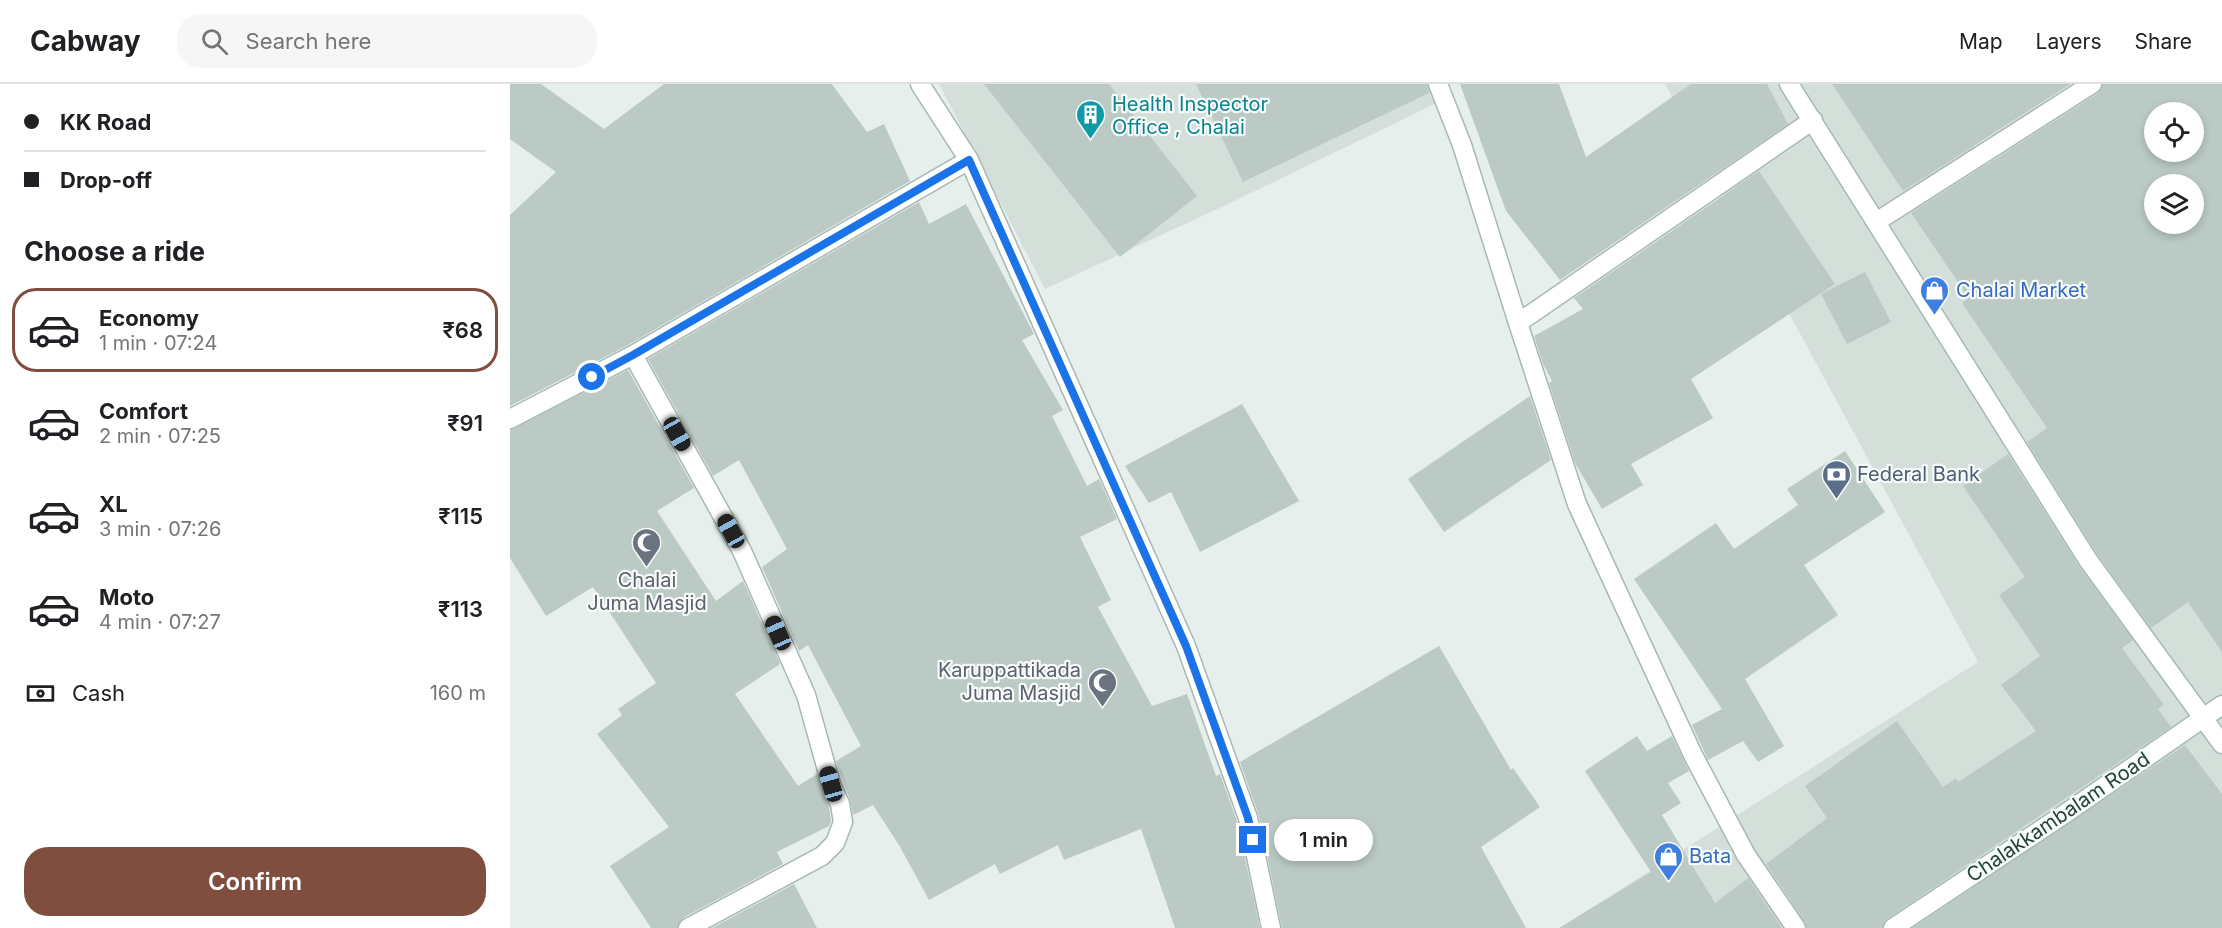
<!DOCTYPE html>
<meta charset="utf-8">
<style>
:root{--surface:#fff;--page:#f6f6f6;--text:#202124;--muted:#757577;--line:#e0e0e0;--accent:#7f4e3f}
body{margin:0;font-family:Inter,sans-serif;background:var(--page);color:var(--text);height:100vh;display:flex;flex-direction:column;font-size:22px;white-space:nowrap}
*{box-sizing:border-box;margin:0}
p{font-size:20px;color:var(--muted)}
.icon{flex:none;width:33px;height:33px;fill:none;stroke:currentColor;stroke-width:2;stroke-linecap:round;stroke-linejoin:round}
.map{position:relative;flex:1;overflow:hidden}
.drawer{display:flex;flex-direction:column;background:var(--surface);width:510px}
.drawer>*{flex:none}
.guide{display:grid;align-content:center;height:132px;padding:0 24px;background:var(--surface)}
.controls{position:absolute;left:1634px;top:18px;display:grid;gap:12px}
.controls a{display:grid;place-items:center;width:60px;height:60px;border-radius:50%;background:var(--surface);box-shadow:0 3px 9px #0003;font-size:30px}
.end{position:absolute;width:27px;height:27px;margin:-14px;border:8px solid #1a73e8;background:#fff;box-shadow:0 0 0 3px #fff}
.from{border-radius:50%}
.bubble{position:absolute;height:42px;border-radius:21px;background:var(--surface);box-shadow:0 3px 9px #0003;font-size:20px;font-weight:600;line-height:42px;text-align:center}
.car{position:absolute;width:18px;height:36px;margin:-18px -9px;border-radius:8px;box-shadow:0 0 4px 2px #0007;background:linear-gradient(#222 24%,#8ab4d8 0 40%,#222 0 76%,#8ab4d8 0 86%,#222 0)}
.guide b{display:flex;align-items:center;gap:21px;height:57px;font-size:22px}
.guide b+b{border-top:2px solid var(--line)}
.guide i{width:15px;height:15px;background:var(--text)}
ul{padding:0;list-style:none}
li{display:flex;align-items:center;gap:18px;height:84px;margin:0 12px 9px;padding:0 12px;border:3px solid transparent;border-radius:24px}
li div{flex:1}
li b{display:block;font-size:22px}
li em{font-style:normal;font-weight:600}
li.on{border-color:var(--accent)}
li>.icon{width:54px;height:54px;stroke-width:1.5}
h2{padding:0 24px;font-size:27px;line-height:72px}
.pay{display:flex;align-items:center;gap:15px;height:66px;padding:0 24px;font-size:22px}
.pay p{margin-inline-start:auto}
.cta{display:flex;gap:12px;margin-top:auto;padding:12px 24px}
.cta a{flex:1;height:69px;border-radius:24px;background:var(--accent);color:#fff;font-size:24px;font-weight:600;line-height:69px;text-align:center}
header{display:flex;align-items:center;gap:36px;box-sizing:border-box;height:84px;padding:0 30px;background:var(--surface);border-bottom:2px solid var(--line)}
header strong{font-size:28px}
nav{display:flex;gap:33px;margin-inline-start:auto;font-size:21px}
.search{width:420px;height:54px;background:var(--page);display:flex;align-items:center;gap:15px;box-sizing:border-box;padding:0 21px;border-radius:24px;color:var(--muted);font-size:22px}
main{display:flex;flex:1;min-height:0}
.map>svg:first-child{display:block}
.built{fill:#d4dfda}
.building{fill:#bbcac4;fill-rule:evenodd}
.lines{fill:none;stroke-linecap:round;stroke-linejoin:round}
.street-casing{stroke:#a8b8b2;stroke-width:21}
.secondary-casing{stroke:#a4bbb3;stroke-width:21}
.street{stroke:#fff;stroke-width:18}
.secondary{stroke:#fff;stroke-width:18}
.route{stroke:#1a73e8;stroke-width:8}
.labels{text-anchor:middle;stroke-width:4.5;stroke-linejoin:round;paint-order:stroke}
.culture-label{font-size:20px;fill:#0d838f;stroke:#f7fbf9;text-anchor:start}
.shop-label{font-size:20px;fill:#366cbe;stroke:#f7fbf9;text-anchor:start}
.service-label{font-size:20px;fill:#4e5e75;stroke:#f7fbf9;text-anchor:start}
.worship-label{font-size:20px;fill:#5b616d;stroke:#f7fbf9}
.street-label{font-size:20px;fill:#24423a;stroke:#f7fbf9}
</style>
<header>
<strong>Cabway</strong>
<div class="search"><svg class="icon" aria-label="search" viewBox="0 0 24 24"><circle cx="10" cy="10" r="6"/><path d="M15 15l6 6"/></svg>Search here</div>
<nav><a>Map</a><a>Layers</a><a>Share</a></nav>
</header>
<main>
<section class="drawer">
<div class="guide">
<b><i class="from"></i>KK Road</b>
<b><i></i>Drop-off</b>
</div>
<h2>Choose a ride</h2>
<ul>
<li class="on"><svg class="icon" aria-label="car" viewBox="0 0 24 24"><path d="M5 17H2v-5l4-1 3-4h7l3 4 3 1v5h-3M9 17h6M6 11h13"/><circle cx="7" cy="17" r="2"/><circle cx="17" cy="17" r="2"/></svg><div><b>Economy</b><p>1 min · 07:24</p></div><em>₹68</em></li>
<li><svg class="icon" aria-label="car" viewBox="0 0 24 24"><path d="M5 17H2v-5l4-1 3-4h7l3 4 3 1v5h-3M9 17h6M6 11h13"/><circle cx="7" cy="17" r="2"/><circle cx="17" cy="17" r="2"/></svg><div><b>Comfort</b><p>2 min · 07:25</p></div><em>₹91</em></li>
<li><svg class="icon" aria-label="car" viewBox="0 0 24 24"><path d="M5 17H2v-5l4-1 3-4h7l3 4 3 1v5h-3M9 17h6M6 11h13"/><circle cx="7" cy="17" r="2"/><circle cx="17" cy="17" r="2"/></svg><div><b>XL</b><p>3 min · 07:26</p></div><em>₹115</em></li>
<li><svg class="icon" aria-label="car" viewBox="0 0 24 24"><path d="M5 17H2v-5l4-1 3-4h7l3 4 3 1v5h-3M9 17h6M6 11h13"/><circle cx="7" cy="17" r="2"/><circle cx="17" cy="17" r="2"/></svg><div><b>Moto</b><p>4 min · 07:27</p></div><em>₹113</em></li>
</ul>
<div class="pay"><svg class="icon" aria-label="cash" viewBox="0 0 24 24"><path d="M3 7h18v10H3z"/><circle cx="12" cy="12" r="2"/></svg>Cash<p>160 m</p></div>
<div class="cta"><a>Confirm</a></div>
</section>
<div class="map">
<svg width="1712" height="844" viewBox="0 0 1712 844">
<rect width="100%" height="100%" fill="#e6efeb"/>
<g class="built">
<polygon points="429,0 930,0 935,15 716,121 535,205"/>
<polygon points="1155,0 1426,0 1712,463 1712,844 1050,844 1468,578"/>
</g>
<g class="building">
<polygon points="0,0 31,0 94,45 154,0 322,0 357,48 374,40 400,97 118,261 0,322 0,131 46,88 0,55"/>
<polygon points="474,0 599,0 687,112 610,173"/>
<polygon points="686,0 917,0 919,9 733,98"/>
<polygon points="950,0 1049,0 1076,73 1181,0 1257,0 1278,40 1050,196 996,127"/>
<polygon points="1322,0 1561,0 1393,107"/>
<path d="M1593,0H1712V568L1678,518L1641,544L1587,470L1517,358L1537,344L1452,219L1459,214L1401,129L1588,9ZM1644,28H1683V68H1644ZM1644,100H1683V140H1644Z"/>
<polygon points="1249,87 1325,200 1181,295 1203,334 1121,380 1133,401 1092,425 1065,379 1039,299 1042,297 1033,280 1024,252 1073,225 1064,214"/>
<polygon points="409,118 419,140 456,120 524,250 512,256 553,326 542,332 577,402 589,395 607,435 570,453 601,516 588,523 642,622 677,610 706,692 710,690 727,737 750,844 665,844 631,745 554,776 548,761 490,790 485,780 419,816 389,761 363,721 343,731 340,716 326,677 351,662 298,561 289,567 252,483 277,465 229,376 203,392 138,275"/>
<polygon points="1355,188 1381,238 1337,260 1311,210"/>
<polygon points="118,286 184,404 147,427 206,517 233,497 270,580 225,610 288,702 307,690 319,723 321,737 319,742 267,768 273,780 173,834 167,844 141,844 100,782 159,743 87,650 112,631 108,625 146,599 83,503 36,532 0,474 0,346"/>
<polygon points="1020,312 1041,376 934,448 898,395"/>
<polygon points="732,320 789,417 690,468 661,408 639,419 615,382"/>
<polygon points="1335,367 1375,428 1294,481 1328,531 1235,595 1274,662 1248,678 1233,657 1198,676 1182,641 1212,625 1124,495 1206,439 1224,465 1288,421 1277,405"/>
<polygon points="1498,370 1569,482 1623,556 1612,564 1654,621 1648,625 1661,643 1377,835 1372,844 1297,844 1295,838 1256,780 1317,734 1295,702 1387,637 1433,703 1446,694 1448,698 1526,647 1491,601 1530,572 1489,511 1515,493 1453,402"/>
<polygon points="929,562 1001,686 1003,684 1030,723 971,763 1016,844 772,844 749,732 730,678"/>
<polygon points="1127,652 1137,667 1162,652 1179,687 1158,699 1171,719 1152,731 1205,819 1238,794 1272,844 1049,844 1141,788 1075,687"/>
<polygon points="1675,661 1712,710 1712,844 1403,844"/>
<polygon points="284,800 307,844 202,844"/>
</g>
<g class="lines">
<defs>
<g id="street">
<polyline points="928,0 952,61 1008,239"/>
<polyline points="459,76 676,562 738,734 761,844"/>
<polyline points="1366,138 1582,0"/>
<polyline points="123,271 232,467 296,611 321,700 330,720 333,738 325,759 312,772 178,844"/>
<polyline points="0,335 123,271 459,76 410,0"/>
<polyline points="1286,844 1236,771 1183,671 1067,420 1008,239 1303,36"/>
</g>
<g id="secondary">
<polyline points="1279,0 1578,476 1712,660"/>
<polyline points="1383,844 1556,729 1712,621"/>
</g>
</defs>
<use href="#street" class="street-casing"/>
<use href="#secondary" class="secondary-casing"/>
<use href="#street" class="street"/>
<use href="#secondary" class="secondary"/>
</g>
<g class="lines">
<polyline class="route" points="82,293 123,271 459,76 676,562 738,734 743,756"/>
</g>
<defs>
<symbol id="building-pin" viewBox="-11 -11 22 30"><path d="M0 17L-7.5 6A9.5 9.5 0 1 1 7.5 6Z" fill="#0f9aa8" stroke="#f7fbf9"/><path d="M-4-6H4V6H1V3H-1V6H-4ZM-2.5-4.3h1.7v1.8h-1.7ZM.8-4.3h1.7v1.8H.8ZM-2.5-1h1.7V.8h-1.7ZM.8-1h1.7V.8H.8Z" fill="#fff"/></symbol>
<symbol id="shop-pin" viewBox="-11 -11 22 30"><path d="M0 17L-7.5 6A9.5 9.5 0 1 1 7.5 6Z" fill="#3f7fe0" stroke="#f7fbf9"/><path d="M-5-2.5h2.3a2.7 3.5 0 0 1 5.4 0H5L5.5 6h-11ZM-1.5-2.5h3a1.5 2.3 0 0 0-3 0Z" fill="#fff"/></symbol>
<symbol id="bank-pin" viewBox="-11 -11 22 30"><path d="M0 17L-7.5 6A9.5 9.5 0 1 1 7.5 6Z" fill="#5c6f8a" stroke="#f7fbf9"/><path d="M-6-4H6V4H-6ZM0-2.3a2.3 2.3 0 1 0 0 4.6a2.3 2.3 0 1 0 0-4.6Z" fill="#fff"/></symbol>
<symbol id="mosque-pin" viewBox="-11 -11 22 30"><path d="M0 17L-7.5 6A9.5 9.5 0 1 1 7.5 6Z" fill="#6b7280" stroke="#f7fbf9"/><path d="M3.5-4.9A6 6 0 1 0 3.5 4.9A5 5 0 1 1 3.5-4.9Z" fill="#fff"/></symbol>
</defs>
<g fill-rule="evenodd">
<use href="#building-pin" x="564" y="14" width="33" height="45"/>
<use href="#shop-pin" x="1408" y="190" width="33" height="45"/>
<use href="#bank-pin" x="1310" y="374" width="33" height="45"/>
<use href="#mosque-pin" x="120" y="442" width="33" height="45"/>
<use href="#mosque-pin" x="576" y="582" width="33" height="45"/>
<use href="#shop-pin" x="1142" y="756" width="33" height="45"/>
</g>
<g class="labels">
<g class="culture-label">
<text x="602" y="27">Health Inspector<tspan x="602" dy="23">Office , Chalai</tspan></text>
</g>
<g class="shop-label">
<text x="1446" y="213">Chalai Market</text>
<text x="1179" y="779">Bata</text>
</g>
<g class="service-label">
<text x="1347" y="397">Federal Bank</text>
</g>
<g class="worship-label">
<text x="137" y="503">Chalai<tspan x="137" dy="23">Juma Masjid</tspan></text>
<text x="571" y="593" text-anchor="end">Karuppattikada<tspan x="571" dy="23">Juma Masjid</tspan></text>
</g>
<g class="street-label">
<text transform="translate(1548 733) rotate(-34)" y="7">Chalakkambalam Road</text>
</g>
</g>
</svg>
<div class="controls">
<a><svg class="icon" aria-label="locate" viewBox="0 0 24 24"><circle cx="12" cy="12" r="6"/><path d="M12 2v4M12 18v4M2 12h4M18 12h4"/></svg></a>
<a><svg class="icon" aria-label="layers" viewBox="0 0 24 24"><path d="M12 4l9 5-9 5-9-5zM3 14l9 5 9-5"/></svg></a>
</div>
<i class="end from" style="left:82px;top:293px"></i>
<i class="end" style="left:743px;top:756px"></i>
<div class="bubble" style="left:764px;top:735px;width:99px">1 min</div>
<i class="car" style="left:167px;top:350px;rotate:151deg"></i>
<i class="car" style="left:221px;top:447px;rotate:331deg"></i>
<i class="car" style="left:268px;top:549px;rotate:336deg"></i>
<i class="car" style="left:321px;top:700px;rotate:344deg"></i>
</div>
</main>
